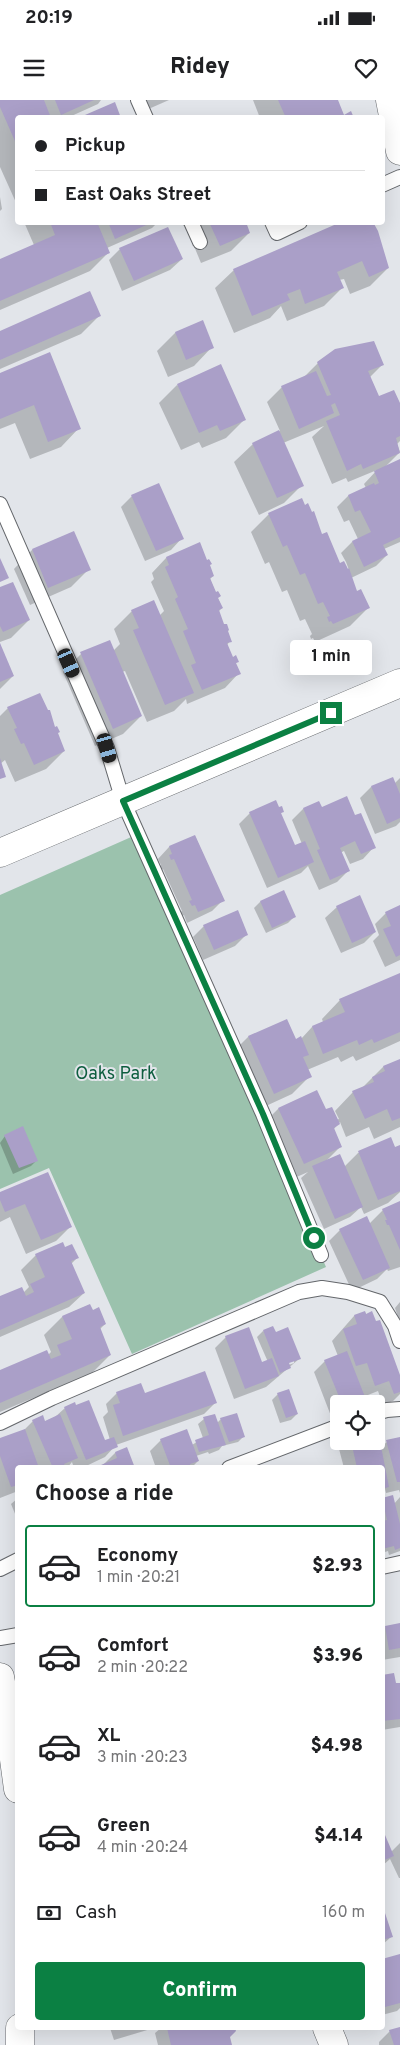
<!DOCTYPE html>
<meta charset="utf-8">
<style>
:root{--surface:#fff;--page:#f6f6f6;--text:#202124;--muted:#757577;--line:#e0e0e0;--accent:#0b8043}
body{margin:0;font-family:Overpass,sans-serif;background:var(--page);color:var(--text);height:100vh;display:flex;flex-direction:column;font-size:19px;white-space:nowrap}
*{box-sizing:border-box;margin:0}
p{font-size:16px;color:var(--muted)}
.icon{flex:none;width:28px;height:28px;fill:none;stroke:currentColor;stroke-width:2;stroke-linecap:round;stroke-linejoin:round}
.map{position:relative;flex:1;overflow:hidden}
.drawer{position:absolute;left:15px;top:1365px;width:370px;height:565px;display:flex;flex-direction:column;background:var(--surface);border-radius:5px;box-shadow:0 5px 20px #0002}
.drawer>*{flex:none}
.hud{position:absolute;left:15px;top:15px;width:370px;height:110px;border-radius:5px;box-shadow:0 5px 20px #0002;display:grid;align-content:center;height:110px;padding:0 20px;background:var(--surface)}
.tools{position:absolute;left:330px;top:1295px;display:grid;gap:10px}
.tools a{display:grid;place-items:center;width:55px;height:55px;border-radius:5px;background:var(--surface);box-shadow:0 5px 20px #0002;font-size:25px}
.end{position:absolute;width:22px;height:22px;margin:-11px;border:6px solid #0b8043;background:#fff;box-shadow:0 0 0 2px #fff}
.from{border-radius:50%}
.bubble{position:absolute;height:35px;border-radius:5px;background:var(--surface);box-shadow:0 5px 20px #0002;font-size:16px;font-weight:800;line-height:35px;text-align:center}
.car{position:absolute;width:15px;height:30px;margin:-15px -8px;border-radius:6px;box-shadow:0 0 4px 1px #0007;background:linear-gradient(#222 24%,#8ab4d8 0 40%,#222 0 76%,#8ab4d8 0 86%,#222 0)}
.hud b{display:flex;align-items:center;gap:18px;height:48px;font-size:19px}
.hud b+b{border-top:1px solid var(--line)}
.hud i{width:12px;height:12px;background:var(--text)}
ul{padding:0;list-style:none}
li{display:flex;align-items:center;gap:15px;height:82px;margin:0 10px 8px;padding:0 10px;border:2px solid transparent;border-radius:5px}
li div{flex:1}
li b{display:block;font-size:19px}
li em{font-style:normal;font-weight:800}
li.selected{border-color:var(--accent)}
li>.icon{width:45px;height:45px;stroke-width:1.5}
h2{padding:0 20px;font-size:22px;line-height:60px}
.pay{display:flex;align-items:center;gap:12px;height:55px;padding:0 20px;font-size:19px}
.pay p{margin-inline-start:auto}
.button{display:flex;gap:10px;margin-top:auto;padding:10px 20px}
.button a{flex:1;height:58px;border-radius:5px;background:var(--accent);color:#fff;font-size:20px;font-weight:800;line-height:58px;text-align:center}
.status{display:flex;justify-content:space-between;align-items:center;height:35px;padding:0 25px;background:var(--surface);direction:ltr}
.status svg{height:14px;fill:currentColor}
header{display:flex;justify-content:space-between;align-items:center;height:65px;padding:0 20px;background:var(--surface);font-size:22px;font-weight:800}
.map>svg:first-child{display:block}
.green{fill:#9bc2ad}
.shadow{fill:#0003;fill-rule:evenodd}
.building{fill:#aa9fc8}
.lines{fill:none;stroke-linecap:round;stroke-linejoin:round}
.service-casing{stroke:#64676b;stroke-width:16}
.minor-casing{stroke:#64676b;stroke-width:29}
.secondary-casing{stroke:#64676b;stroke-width:29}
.service{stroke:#fff;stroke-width:14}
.minor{stroke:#fff;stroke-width:28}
.secondary{stroke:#fff;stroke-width:28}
.route{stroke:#0b8043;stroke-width:6}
.labels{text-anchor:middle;stroke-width:4;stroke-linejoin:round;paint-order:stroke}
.park-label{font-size:18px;fill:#0d5e3f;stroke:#e2e5ea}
</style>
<div class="status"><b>20:19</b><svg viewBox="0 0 49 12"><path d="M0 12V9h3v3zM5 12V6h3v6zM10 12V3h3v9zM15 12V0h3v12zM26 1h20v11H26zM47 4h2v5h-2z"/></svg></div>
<header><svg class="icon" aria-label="menu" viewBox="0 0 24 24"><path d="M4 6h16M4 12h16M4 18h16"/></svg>Ridey<svg class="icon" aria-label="heart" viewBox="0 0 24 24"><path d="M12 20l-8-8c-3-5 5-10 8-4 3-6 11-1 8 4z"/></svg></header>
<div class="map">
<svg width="400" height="1945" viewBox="0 0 400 1945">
<rect width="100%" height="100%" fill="#e2e5ea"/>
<polygon class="green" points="138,734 326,1167 132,1254 49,1068 0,1089 0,795"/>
<g class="shadow">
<polygon points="0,0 101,0 98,4 67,18 18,18 18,107 0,67"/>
<polygon points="139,0 169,0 144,11"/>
<polygon points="253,0 337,0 344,16 353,18 260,18"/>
<polygon points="0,97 2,109 0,111"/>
<polygon points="24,122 158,122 152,128 107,148 108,153 90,171 0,210 0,160 34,145"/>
<polygon points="184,122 244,122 249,133 231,151 201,163"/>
<polygon points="344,122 388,168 370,186 350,194 344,179 339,180 342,188 324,206 287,221 281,206 270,218 234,233 215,188 234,170"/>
<polygon points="120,149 182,159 170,170 122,191 109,160"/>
<polygon points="100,215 81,234 0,269 0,232"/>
<polygon points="202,222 212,247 194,266 168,277 157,251 175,233"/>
<path d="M318,263L383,264L369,278L378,298L400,306V341L397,344L400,352L385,367L400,361V442L384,449L387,455L376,466L351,478L357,493L368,508L350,526L315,542L313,538L311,539L310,536L312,534L305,519L300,521L287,490L282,492L269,462L265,464L251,432L269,414L321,435L339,464L346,462L341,453L352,442L358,439L349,420L344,422L337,407L348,396L366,388L364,384L377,370L348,382L346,378L332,384L312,337L324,326L283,343L302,385L284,403L259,415L234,362L253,344L280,331L267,302L282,287L303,278ZM346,462L349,470L347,471L343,463Z"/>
<polygon points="0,274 79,328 61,347 30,359 15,323 0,329"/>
<polygon points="177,285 244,320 226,338 202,348 199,342 181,350 159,303"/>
<polygon points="132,396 182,438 171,450 145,461 121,407"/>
<polygon points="73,433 89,469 71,487 30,505 14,469 32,450"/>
<polygon points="199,444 213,476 210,479 222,508 218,512 230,541 227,545 232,558 237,562 235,564 239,573 225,588 187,604 186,599 174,611 147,622 125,571 122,572 141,616 123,634 95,646 63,572 81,554 113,551 120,544 114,529 132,511 159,516 164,511 151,482 154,479 152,473 166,458"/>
<polygon points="0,489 29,520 11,538 0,542"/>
<polygon points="0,546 13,576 0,589"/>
<polygon points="8,608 57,634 64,651 46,669 15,682 5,660 0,664 0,616"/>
<polygon points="392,678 394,684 400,678 400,722 396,726 375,734 360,698 371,687"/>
<polygon points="319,702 321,709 355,717 374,747 363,759 350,764 344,751 340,753 348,771 337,782 319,790 308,766 301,773 267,788 239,724 250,713 279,709 283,711 280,714 295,747 302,744 292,720 303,709"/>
<polygon points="195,736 223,800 212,811 187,823 184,815 181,817 179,813 182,811 163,769 160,771 159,767 161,765 158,759 169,747"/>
<polygon points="283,792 294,817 288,823 266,833 254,808 260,802"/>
<polygon points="337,807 375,832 364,843 341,853 325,818"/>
<polygon points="400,807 400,860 385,867 373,841 379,835 375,824 386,813"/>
<polygon points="204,826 247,834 235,846 203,860 193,837"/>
<polygon points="400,874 400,941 356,961 353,956 341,962 338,957 307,970 310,976 292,994 255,1011 230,955 248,937 286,921 295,940 301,939 312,927 323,922 322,919 340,900"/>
<polygon points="400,960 400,1027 374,1039 369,1027 346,1037 340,1022 333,1030 341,1046 326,1061 344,1067 358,1053 391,1039 395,1048 400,1046 400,1092 388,1103 364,1114 361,1107 350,1117 324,1129 301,1078 308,1072 285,1082 260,1027 278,1009 326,1011 336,1020 339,1019 335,1011 353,992 362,988 383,967"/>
<polygon points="5,1036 37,1060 31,1066 13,1074 0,1043"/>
<polygon points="48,1074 70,1127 56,1141 26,1154 10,1117 0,1122 0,1094"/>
<polygon points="400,1102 400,1167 388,1171 387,1169 377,1179 352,1191 329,1141 340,1130 369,1124 383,1110"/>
<polygon points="65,1149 77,1158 71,1164 84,1193 69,1207 0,1237 0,1198 23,1193 29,1187 21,1170 36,1155"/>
<polygon points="400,1202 400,1231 394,1221 398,1217 395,1208"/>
<polygon points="89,1205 92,1212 105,1224 99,1230 110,1255 92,1273 0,1312 0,1271 48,1255 51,1252 44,1235 62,1217"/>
<polygon points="365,1212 400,1278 400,1294 393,1301 383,1305 378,1291 363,1297 356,1304 339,1304 339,1313 331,1316 314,1272 325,1261 338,1256 332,1241 354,1216"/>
<path d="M263,1231L275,1234L299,1259L266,1287L234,1299L215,1248L226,1237L262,1264L268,1262L257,1237ZM294,1260V1263L283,1267V1264Z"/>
<polygon points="117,1293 215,1303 204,1314 116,1345 105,1357 82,1368 74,1368 72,1362 67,1368 18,1368 18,1391 0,1398 0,1339 23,1331 33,1321 44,1322 55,1317 65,1308 104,1342 110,1340 103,1317 108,1312 106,1304"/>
<polygon points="278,1294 297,1314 291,1320 280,1323 272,1300"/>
<polygon points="204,1319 217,1323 221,1319 244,1336 238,1342 222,1346 219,1350 209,1354 208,1352 196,1356 198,1361 191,1368 156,1368 150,1351 161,1340 192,1345 203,1338 198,1324"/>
<polygon points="400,1339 400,1393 399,1390 386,1393 385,1389 382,1391 382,1368 344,1368 339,1349 348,1341 376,1341 380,1348 387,1342"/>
<polygon points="126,1349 134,1368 100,1368 115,1353"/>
<polygon points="400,1397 400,1451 389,1455 388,1451 382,1453 382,1399 394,1404"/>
<polygon points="18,1398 18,1421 11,1404"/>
<polygon points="400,1525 400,1557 382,1560 382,1530 386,1527"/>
<polygon points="382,1576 395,1585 400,1584 400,1627 382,1630"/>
<polygon points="382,1731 391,1752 400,1743 400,1778 399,1778 390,1759 382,1766"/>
<polygon points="382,1806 391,1837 382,1845"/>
<polygon points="400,1855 400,1908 397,1911 382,1915 382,1860"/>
<polygon points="110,1928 154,1928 114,1940"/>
<polygon points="161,1928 236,1928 229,1937 231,1945 158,1945 155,1933"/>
<polygon points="400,1928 400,1945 379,1945 379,1942 390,1931"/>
</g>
<g class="building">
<polygon points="0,0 44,0 51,18 18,18 18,48 0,7"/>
<polygon points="55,0 94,0 61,15"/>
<polygon points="278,0 338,0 344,15 351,11 354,18 286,18"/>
<polygon points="115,2 121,18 78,18"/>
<polygon points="50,122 97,122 110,153 0,201 0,159 55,135"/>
<polygon points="108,122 153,122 115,139"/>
<polygon points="209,122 246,122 250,133 220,146"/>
<polygon points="341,122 373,122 378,131 389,168 369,177 362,161 337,172 344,188 305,204 300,189 287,194 290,200 252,216 233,169"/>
<polygon points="168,127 183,159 134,181 119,148"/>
<polygon points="90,191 101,216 0,260 0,231"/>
<polygon points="203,220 214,248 186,260 175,232"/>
<polygon points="374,241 384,265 368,271 379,296 394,290 400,303 400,336 396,338 400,353 363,369 361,364 347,371 326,321 340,315 335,303 331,305 334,313 299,329 281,286 316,271 327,296 331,295 317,262 335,249"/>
<polygon points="50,252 81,329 48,342 34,305 0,319 0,273"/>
<polygon points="221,264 246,320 220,331 217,325 199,333 177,284"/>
<polygon points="279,330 304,386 277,398 252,343"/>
<polygon points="400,359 400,437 383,445 388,455 364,467 352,441 371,432 360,410 355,412 348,395 374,383 375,385 379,383 374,371"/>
<polygon points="159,383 184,439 156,451 131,395"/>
<polygon points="302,398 305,405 308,403 312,412 314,411 322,434 327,432 340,463 344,461 348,469 349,468 357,491 361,489 370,508 333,524 331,521 329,522 327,517 330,516 323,502 318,504 305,473 300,475 287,445 283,447 268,413"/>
<polygon points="74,431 91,470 48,488 32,449"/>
<polygon points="200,442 207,460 209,459 212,464 210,465 214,476 210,478 216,492 218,491 221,496 218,498 223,508 219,510 224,524 227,524 229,530 228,531 232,542 227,543 233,557 236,555 239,562 236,563 241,574 202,590 191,565 196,563 183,531 188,529 175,499 178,497 165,467 169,465 166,457"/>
<polygon points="0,458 9,478 0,482"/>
<polygon points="13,482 30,520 3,532 0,526 0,487"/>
<polygon points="154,500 194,593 165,605 133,530 139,528 131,510"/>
<polygon points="110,540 142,616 113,629 80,552"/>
<polygon points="0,543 14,576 0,582"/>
<polygon points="40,593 48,610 50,610 55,627 57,626 60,632 58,633 65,651 34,665 24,643 21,644 14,629 17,628 7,607"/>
<polygon points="0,658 6,677 0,679"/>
<polygon points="393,677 400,694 400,718 387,724 371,686"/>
<polygon points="347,696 355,715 361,713 376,748 361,754 355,741 340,748 350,771 330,780 317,750 320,749 303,708 319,701 322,707"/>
<polygon points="276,700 279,707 282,706 284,712 281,713 295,745 305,741 314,762 278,778 249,712"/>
<polygon points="195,735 225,801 198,812 195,805 192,806 189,801 192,800 174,759 171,760 169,755 172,754 169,746"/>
<polygon points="284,790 296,817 272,828 260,801"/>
<polygon points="360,795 376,832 352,843 336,806"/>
<polygon points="400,805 400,855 396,857 383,829 391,826 385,812"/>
<polygon points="238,810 248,835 214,850 203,825"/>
<polygon points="400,873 400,932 374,943 372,939 359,945 357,940 323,954 312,926 345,912 339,899"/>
<polygon points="287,919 296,939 301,936 309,955 303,957 312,977 274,994 248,936"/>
<polygon points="400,959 400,1018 392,1021 387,1009 365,1019 352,991 374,982 372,977 385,971 383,966"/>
<polygon points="317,990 326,1009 332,1007 340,1024 334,1028 342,1047 304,1064 278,1008"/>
<polygon points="23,1026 38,1061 19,1068 4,1035"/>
<polygon points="391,1037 395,1047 400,1045 400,1091 378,1100 358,1051"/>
<polygon points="340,1054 363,1107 335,1119 312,1066"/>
<polygon points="48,1072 72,1127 41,1140 25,1104 5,1112 0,1100 0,1092"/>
<polygon points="400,1101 400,1150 389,1125 387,1125 385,1120 387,1120 382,1109"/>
<polygon points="367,1116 390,1168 363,1180 339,1129"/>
<polygon points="63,1142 65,1147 72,1144 79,1158 71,1161 85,1193 0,1230 0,1196 22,1187 26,1196 34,1192 30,1184 45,1177 35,1154"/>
<polygon points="90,1204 93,1210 99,1207 106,1224 100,1227 111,1255 0,1303 0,1270 47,1250 51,1259 61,1255 57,1245 72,1239 62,1216"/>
<polygon points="365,1211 366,1214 372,1211 376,1221 380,1220 400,1275 400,1292 394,1294 389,1281 375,1286 367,1263 356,1266 343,1229 357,1224 354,1215"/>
<polygon points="273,1226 276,1232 288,1227 301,1259 289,1263 291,1268 280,1273 263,1230"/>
<polygon points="249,1227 262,1262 272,1258 279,1276 245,1289 225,1236"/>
<polygon points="347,1251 365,1297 347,1304 342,1304 324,1260"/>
<polygon points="205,1271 217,1303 123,1336 113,1305 120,1303 116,1292 141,1283 145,1293"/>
<polygon points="289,1289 298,1314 286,1318 277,1293"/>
<polygon points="89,1300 105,1340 114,1337 118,1347 86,1360 64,1307 75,1302 76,1305"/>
<polygon points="237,1313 245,1337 229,1342 220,1318"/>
<polygon points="60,1314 78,1358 64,1364 65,1366 62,1368 53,1368 32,1320 43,1315 45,1321"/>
<polygon points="215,1314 226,1345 199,1352 195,1340 209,1335 203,1317"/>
<polygon points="25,1329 39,1368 18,1368 18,1385 11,1387 0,1356 0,1338"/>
<polygon points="187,1329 199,1361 190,1364 191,1368 171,1368 160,1339"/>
<polygon points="379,1336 389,1387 382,1389 382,1368 357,1368 351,1341 376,1341 376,1337"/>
<polygon points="400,1337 400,1382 397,1382 386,1340"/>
<polygon points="127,1347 135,1368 102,1368 101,1365 117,1358 115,1352"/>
<polygon points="393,1395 400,1424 400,1448 395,1450 394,1446 382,1449 382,1421 387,1420 382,1398"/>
<polygon points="400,1523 400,1548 389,1550 385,1526"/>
<polygon points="394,1573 396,1583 400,1583 400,1619 382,1621 382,1575"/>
<polygon points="382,1728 394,1756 382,1761"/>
<polygon points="382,1804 393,1837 382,1840"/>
<polygon points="400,1854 400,1903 385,1907 382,1897 382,1859"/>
<polygon points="400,1927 400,1945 394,1945 389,1930"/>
<polygon points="167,1928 235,1928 236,1931 230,1937 232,1945 171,1945"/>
</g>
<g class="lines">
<defs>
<g id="service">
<polyline points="138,0 146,18"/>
<polyline points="382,85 400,77"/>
<polyline points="191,122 200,142"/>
<polyline points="272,122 277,133 300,122"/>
<polyline points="0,404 107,648 123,701 263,1014 321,1155"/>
<polyline points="376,1313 387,1310 400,1309"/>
<polyline points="0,1323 52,1298 299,1192 322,1188 348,1192 380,1202 395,1226 400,1241"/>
<polyline points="229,1368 339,1326"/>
<polyline points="382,1467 400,1463"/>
<polyline points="0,1469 18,1460"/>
<polyline points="0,1538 18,1535"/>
</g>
<g id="minor">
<polyline points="390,0 400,51"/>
<polyline points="0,753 400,583"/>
<polyline points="327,1928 334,1945"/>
</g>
<g id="secondary">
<polyline points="0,1577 11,1637 18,1689"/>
<polyline points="20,1945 20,1928"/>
</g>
</defs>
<use href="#service" class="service-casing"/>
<use href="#minor" class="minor-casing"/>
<use href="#secondary" class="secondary-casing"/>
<use href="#service" class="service"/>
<use href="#minor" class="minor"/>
<use href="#secondary" class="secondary"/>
</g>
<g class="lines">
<polyline class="route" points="314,1138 263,1014 123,701 331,613"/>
</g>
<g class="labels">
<g class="park-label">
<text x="116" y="979">Oaks Park</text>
</g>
</g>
</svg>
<div class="tools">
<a><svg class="icon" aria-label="locate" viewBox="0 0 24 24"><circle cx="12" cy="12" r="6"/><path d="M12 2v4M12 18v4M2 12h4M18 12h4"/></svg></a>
</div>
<i class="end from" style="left:314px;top:1138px"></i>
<i class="end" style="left:331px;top:613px"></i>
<div class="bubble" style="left:290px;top:540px;width:82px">1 min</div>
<i class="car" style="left:69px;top:563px;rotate:156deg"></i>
<i class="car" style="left:107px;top:648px;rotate:164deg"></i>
<div class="hud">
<b><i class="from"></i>Pickup</b>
<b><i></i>East Oaks Street</b>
</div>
<section class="drawer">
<h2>Choose a ride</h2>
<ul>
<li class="selected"><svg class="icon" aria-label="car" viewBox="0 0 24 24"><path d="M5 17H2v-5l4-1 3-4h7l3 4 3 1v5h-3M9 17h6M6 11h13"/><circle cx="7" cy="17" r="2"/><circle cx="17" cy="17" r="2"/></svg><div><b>Economy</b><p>1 min · 20:21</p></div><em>$2.93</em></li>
<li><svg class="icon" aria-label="car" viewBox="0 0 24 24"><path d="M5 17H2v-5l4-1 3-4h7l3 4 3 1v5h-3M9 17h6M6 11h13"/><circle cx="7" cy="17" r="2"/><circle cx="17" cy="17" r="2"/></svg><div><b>Comfort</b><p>2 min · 20:22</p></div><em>$3.96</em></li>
<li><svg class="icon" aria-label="car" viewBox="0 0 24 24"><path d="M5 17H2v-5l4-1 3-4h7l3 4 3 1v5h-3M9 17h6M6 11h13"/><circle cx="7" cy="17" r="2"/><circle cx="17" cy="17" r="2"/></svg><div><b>XL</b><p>3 min · 20:23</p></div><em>$4.98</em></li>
<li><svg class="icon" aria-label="car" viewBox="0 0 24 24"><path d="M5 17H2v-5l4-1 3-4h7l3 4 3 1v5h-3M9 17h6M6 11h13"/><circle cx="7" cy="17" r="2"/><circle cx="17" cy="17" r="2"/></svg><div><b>Green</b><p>4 min · 20:24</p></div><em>$4.14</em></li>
</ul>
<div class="pay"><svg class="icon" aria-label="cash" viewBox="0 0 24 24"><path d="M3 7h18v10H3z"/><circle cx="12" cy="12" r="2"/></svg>Cash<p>160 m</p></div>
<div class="button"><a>Confirm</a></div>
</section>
</div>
